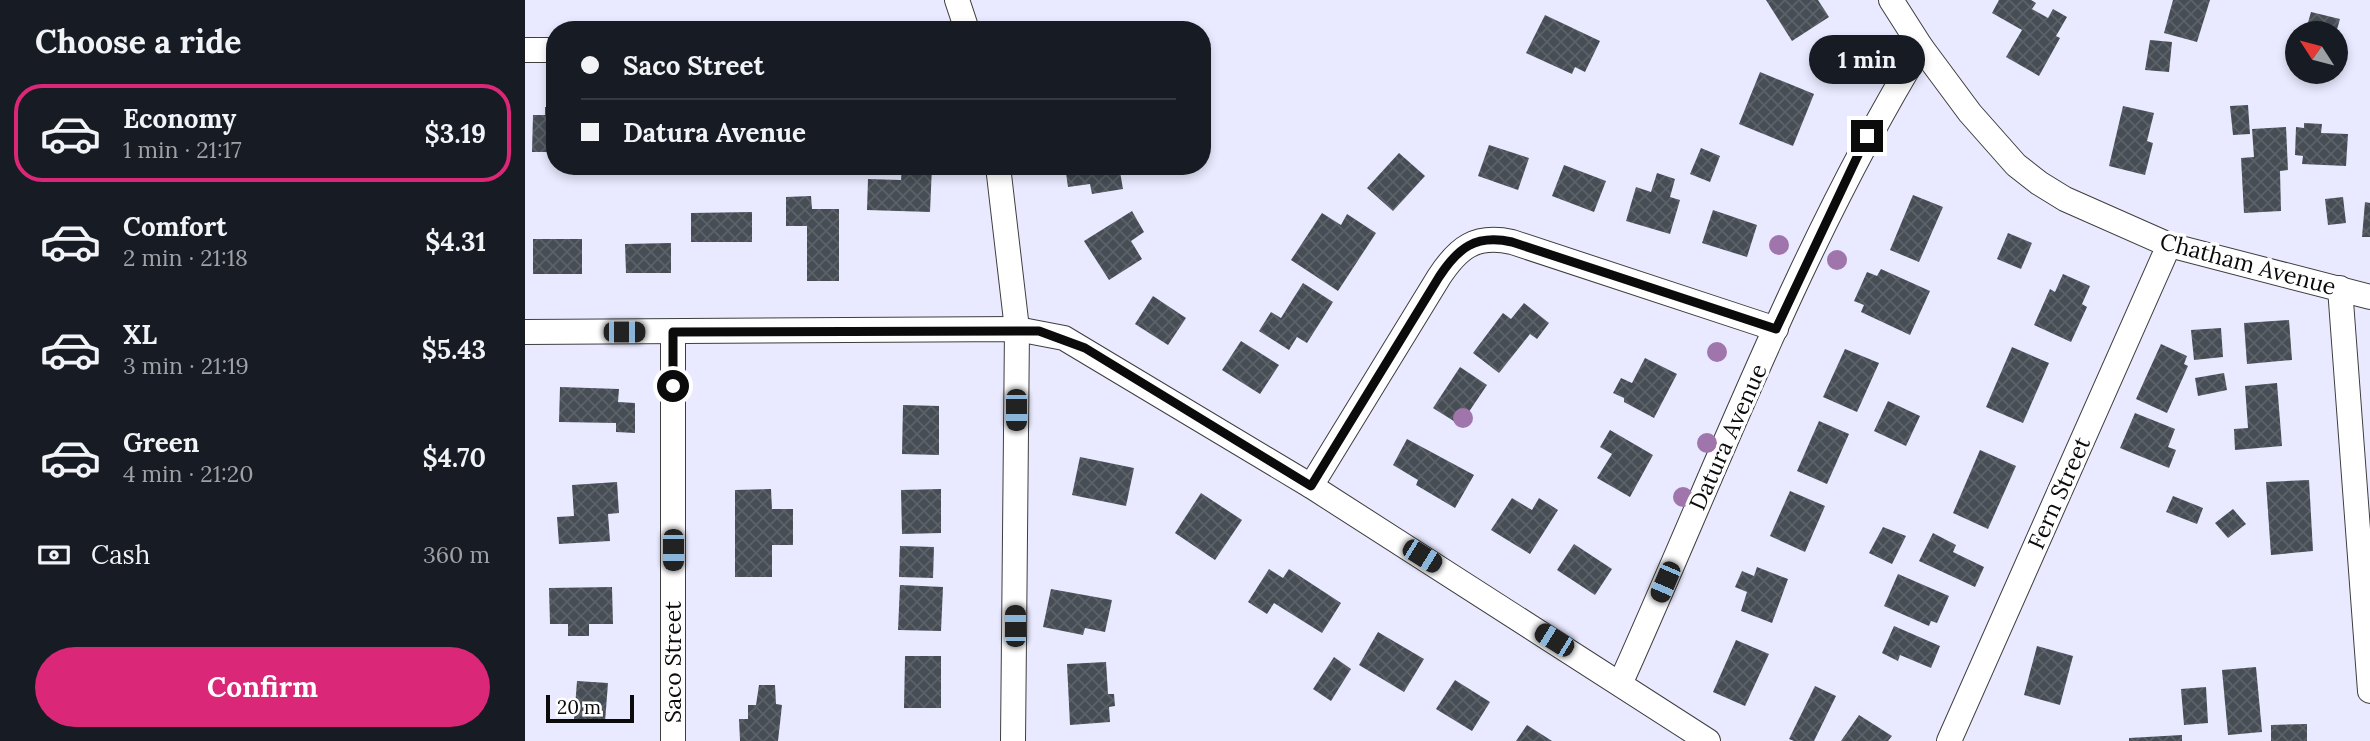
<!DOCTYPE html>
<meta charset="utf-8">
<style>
:root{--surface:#171b24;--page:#20242c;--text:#f1f3f6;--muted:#9ea1a6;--line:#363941;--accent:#db2777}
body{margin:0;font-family:Lora,serif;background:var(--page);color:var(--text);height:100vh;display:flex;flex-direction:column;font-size:26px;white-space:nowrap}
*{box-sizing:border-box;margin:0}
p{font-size:23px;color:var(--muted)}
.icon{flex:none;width:38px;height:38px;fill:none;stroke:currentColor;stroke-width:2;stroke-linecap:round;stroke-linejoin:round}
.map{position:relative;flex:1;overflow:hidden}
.panel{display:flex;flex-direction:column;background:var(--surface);width:525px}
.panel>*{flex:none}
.hud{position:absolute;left:21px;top:21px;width:665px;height:154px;border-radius:28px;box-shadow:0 4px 10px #0003;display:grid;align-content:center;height:154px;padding:0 35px;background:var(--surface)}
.needle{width:46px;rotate:306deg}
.controls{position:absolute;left:1760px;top:21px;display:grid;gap:14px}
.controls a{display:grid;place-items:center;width:63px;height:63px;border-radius:50%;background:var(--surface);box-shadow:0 4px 10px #0003;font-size:35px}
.scale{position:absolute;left:21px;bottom:18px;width:88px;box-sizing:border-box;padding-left:7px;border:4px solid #0b0b0b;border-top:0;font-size:19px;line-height:24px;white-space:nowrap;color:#0b0b0b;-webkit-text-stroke:5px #fff;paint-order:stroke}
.end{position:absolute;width:32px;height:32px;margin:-16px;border:9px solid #0b0b0b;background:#fff;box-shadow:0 0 0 4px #fff}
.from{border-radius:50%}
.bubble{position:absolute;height:49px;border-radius:24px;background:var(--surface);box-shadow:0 4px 10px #0003;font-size:23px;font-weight:700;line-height:49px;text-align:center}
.car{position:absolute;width:21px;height:42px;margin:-21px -10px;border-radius:9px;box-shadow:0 0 5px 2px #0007;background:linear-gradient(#222 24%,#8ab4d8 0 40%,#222 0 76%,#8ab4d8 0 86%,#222 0)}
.hud b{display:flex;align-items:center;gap:24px;height:66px;font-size:26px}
.hud b+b{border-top:2px solid var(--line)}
.hud i{width:18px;height:18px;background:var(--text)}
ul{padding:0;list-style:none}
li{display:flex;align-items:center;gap:21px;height:98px;margin:0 14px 10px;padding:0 21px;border:4px solid transparent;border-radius:28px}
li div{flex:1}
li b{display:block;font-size:26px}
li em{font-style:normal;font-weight:700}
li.active{border-color:var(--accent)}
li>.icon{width:63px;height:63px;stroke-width:1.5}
h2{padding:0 35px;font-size:32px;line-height:84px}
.pay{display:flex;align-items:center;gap:18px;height:77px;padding:0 35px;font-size:26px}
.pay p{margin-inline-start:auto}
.button{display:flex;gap:14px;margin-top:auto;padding:14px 35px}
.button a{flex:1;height:80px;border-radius:42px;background:var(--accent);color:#fff;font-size:28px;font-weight:700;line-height:80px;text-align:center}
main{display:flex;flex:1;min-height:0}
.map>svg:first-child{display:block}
.building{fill:url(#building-cross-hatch)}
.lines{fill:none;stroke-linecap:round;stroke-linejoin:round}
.street-casing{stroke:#3e3e3e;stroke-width:26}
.street{stroke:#fff;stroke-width:24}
.tree{fill:#a075ac}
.route{stroke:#0b0b0b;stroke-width:9}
.labels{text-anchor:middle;stroke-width:7;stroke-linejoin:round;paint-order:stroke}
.street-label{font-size:23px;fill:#0b0b0b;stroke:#fff}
</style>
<main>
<section class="panel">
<h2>Choose a ride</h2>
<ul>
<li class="active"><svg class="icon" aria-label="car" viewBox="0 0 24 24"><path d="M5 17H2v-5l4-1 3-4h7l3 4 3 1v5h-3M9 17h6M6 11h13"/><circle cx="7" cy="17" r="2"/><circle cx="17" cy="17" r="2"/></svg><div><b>Economy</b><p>1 min · 21:17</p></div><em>$3.19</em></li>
<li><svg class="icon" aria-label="car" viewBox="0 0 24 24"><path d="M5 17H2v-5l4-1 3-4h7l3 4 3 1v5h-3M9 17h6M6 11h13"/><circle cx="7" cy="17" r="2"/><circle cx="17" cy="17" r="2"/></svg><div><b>Comfort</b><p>2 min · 21:18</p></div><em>$4.31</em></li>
<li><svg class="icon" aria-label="car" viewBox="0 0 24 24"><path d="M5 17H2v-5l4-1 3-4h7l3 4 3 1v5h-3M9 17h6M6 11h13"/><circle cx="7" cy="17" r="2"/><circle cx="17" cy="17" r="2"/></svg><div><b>XL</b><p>3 min · 21:19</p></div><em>$5.43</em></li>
<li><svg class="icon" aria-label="car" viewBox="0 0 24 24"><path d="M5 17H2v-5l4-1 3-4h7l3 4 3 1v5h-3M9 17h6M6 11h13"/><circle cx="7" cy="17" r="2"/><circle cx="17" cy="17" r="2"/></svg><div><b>Green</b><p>4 min · 21:20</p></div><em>$4.70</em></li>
</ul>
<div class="pay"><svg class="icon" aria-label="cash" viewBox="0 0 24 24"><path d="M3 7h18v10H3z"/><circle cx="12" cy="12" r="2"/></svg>Cash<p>360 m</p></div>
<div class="button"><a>Confirm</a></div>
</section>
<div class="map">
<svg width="1845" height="741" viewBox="0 0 1845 741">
<defs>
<pattern id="building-cross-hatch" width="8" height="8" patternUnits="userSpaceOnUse" patternTransform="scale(1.75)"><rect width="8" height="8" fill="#464d55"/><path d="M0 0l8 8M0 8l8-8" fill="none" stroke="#5c6268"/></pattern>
</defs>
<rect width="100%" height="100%" fill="#e9eaff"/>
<g class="building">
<polygon points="1241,0 1293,0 1304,17 1267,41"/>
<polygon points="1474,0 1506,0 1511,3 1507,9 1523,18 1528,9 1542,17 1531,36 1535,38 1514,76 1481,57 1497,30 1467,13"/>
<polygon points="1648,0 1685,0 1672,42 1639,33"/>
<polygon points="1786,12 1815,19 1811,33 1780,33"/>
<polygon points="1020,15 1075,41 1060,72 1050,67 1047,74 1001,53"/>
<polygon points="1625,40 1647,42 1644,72 1620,70"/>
<polygon points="1235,72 1289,94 1268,146 1214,124"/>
<polygon points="1723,105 1725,134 1708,135 1705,106"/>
<polygon points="1598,106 1629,113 1622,141 1628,143 1620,175 1584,166"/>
<polygon points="20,107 30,107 30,152 7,152 8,115 20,115"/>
<polygon points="1779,123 1797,124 1796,133 1823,134 1821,166 1777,164 1778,156 1770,155 1771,127 1779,128"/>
<polygon points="1761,127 1763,170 1755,171 1756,211 1719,213 1716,158 1729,157 1727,129"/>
<polygon points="964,145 1004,158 993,190 953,176"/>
<polygon points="1176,148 1195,156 1185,182 1165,174"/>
<polygon points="874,153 900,176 868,211 842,188"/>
<polygon points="1039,165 1081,181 1069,212 1027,196"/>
<polygon points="265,166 306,166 306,172 264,172"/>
<polygon points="377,166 407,166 405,212 342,210 343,179 376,180"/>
<polygon points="540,166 594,166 598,189 567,194 565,184 543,187"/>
<polygon points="1132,173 1150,179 1145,197 1155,200 1145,234 1101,221 1111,187 1126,192"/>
<polygon points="1388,195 1418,207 1394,262 1365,250"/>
<polygon points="286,196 287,209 314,209 314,281 282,281 282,226 261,226 261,197"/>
<polygon points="1818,197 1821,223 1803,225 1800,199"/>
<polygon points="1840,202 1845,203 1845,237 1837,237"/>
<polygon points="1188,210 1232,225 1222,257 1177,243"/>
<polygon points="607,211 619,232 606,241 617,259 584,280 559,241"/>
<polygon points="227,212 227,242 166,242 166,213"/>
<polygon points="797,213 816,225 822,214 851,233 813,291 766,260"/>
<polygon points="1483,233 1507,243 1496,269 1472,259"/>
<rect x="8" y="239" width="49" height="35"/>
<polygon points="146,243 146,273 101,273 100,244"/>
<polygon points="1356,269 1405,291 1385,335 1336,312 1339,305 1329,301 1342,272 1352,276"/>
<polygon points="1538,274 1565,286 1557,304 1562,307 1546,342 1509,325 1525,289 1530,292"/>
<polygon points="778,283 808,302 782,343 772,337 764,350 734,331 746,312 756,318"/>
<polygon points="628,296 661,318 643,345 610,324"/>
<polygon points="999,303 1024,323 1012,339 1005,334 974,373 948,353 978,313 986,319"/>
<polygon points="1764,320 1767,360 1722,364 1719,323"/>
<polygon points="1696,328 1698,357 1669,360 1666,330"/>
<polygon points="716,341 754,365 735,394 697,370"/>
<polygon points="1636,344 1662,356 1659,364 1663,366 1642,413 1611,399"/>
<polygon points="1487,347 1524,363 1498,423 1461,407"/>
<polygon points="1320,349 1354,363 1332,412 1298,397"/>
<polygon points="1120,358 1152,374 1129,418 1099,402 1099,398 1088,393 1096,378 1107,383"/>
<polygon points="935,367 962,385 935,425 908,408"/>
<polygon points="1699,373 1702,390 1673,396 1670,378"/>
<polygon points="1752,383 1757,446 1710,450 1709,429 1723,428 1720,386"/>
<polygon points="35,387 94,389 93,402 110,403 110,433 91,432 91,423 34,422"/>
<polygon points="1363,401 1395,416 1381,446 1349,431"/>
<polygon points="378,405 414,406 414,455 377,454"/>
<polygon points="1610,413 1650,429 1643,447 1651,450 1644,468 1595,448"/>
<polygon points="1294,421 1324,434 1302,484 1272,471"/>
<polygon points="1085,430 1128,455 1105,497 1072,478 1087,454 1075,447"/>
<polygon points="882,439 949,475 930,508 891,485 893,480 868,465"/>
<polygon points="1455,450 1491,466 1463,529 1428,513"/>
<polygon points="555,457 609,468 601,506 547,495"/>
<polygon points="1784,480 1788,551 1746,555 1741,482"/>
<polygon points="92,482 94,513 83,514 85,541 34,544 32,517 49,516 47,485"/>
<polygon points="246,489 247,509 268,509 268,545 247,545 247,577 210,577 210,490"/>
<polygon points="416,489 416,533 377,534 376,490"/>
<polygon points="1265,491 1300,506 1280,552 1245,536"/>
<polygon points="676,493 717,520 690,560 650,533"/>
<polygon points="1648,496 1678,508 1672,524 1641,512"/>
<polygon points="987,498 1007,510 1014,498 1033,510 1005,554 966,530"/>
<polygon points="1708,509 1721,524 1703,538 1690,523"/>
<polygon points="1358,527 1381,536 1367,564 1344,553"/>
<polygon points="1408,533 1431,545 1428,552 1459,567 1450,587 1394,561"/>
<polygon points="1049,544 1087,569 1070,595 1032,570"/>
<polygon points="375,546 409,547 408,578 374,577"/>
<polygon points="1232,567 1263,579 1247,623 1216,611 1222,592 1210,587 1217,571 1229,576"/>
<polygon points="744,569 758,578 764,569 816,603 797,633 749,603 742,614 723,602"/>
<polygon points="1373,574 1424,596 1412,623 1406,621 1404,626 1359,606"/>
<polygon points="375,585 418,587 416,631 373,630"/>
<polygon points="87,587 88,624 64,624 64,636 43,636 43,624 25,624 24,588"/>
<polygon points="526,589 587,600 580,632 560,628 558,635 518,627"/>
<polygon points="1369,626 1415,646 1406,668 1375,655 1373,661 1357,653"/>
<polygon points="853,632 899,659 879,692 834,665"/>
<polygon points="1211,640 1244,654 1220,706 1188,692"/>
<polygon points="1512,646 1548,656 1535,705 1499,695"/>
<polygon points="380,656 416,656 416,708 379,708"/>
<polygon points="809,657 826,669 806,701 788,689"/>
<polygon points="581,662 583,694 589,694 590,706 584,707 585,722 545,725 542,664"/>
<polygon points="1731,667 1737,732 1703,735 1697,670"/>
<polygon points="930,680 965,702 947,731 911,709"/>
<polygon points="52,681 83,683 80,722 49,720"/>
<polygon points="234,685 250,685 251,704 257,705 253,741 215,741 214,719 223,719 223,705 231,705"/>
<polygon points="1290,686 1311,696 1289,741 1269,741 1264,739"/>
<polygon points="1681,687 1683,723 1659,725 1656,689"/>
<polygon points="1334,715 1367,736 1363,741 1316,741"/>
<polygon points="1782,724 1782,741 1746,741 1746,725"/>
<polygon points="1002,725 1027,741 991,741"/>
<polygon points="1657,735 1657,741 1604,741 1604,738"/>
</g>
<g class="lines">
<defs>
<g id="street">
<polyline points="432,0 442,30"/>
<polyline points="1366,0 1396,47 1445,113 1491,165 1514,183 1540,199 1644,245 1845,297"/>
<polyline points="0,50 30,50"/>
<polyline points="473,166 492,329 488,741"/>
<polyline points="1815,288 1845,691"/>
<polyline points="0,332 492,329 539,338 786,486 1183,741"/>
<polyline points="148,332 148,741"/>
<path d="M786,486L914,277C933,248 950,234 987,242L1251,329"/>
<path d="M1096,682C1192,469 1274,247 1396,47"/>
<polyline points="1424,741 1644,245"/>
</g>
</defs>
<use href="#street" class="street-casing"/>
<use href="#street" class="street"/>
</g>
<g class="tree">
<circle cx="1254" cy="245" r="10"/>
<circle cx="1312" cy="260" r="10"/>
<circle cx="1192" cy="352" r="10"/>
<circle cx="938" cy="418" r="10"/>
<circle cx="1182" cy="443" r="10"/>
<circle cx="1158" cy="497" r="10"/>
</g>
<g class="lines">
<path class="route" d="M148,386V332L514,331L560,348L786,486L914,277C933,248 950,234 987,242L1251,329L1342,136"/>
</g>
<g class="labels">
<g class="street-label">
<text transform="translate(1723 264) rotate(15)" y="8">Chatham Avenue</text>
<text transform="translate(1203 437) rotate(-66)" y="8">Datura Avenue</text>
<text transform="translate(1534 493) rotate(-66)" y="8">Fern Street</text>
<text transform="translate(148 662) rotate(-90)" y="8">Saco Street</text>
</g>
</g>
</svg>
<div class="controls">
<a><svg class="needle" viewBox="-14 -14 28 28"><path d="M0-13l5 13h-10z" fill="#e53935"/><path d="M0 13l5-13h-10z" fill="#9ea1a6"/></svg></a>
</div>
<div class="scale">20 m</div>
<i class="end from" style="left:148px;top:386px"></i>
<i class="end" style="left:1342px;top:136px"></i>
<div class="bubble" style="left:1284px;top:35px;width:116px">1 min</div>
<i class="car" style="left:99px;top:332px;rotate:90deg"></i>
<i class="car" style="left:491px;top:410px;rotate:180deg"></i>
<i class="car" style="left:148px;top:550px;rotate:180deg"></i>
<i class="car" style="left:897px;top:556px;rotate:122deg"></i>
<i class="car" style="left:1140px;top:582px;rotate:203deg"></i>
<i class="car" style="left:490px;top:626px;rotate:0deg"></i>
<i class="car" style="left:1029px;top:640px;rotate:302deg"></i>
<div class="hud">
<b><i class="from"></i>Saco Street</b>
<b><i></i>Datura Avenue</b>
</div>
</div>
</main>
